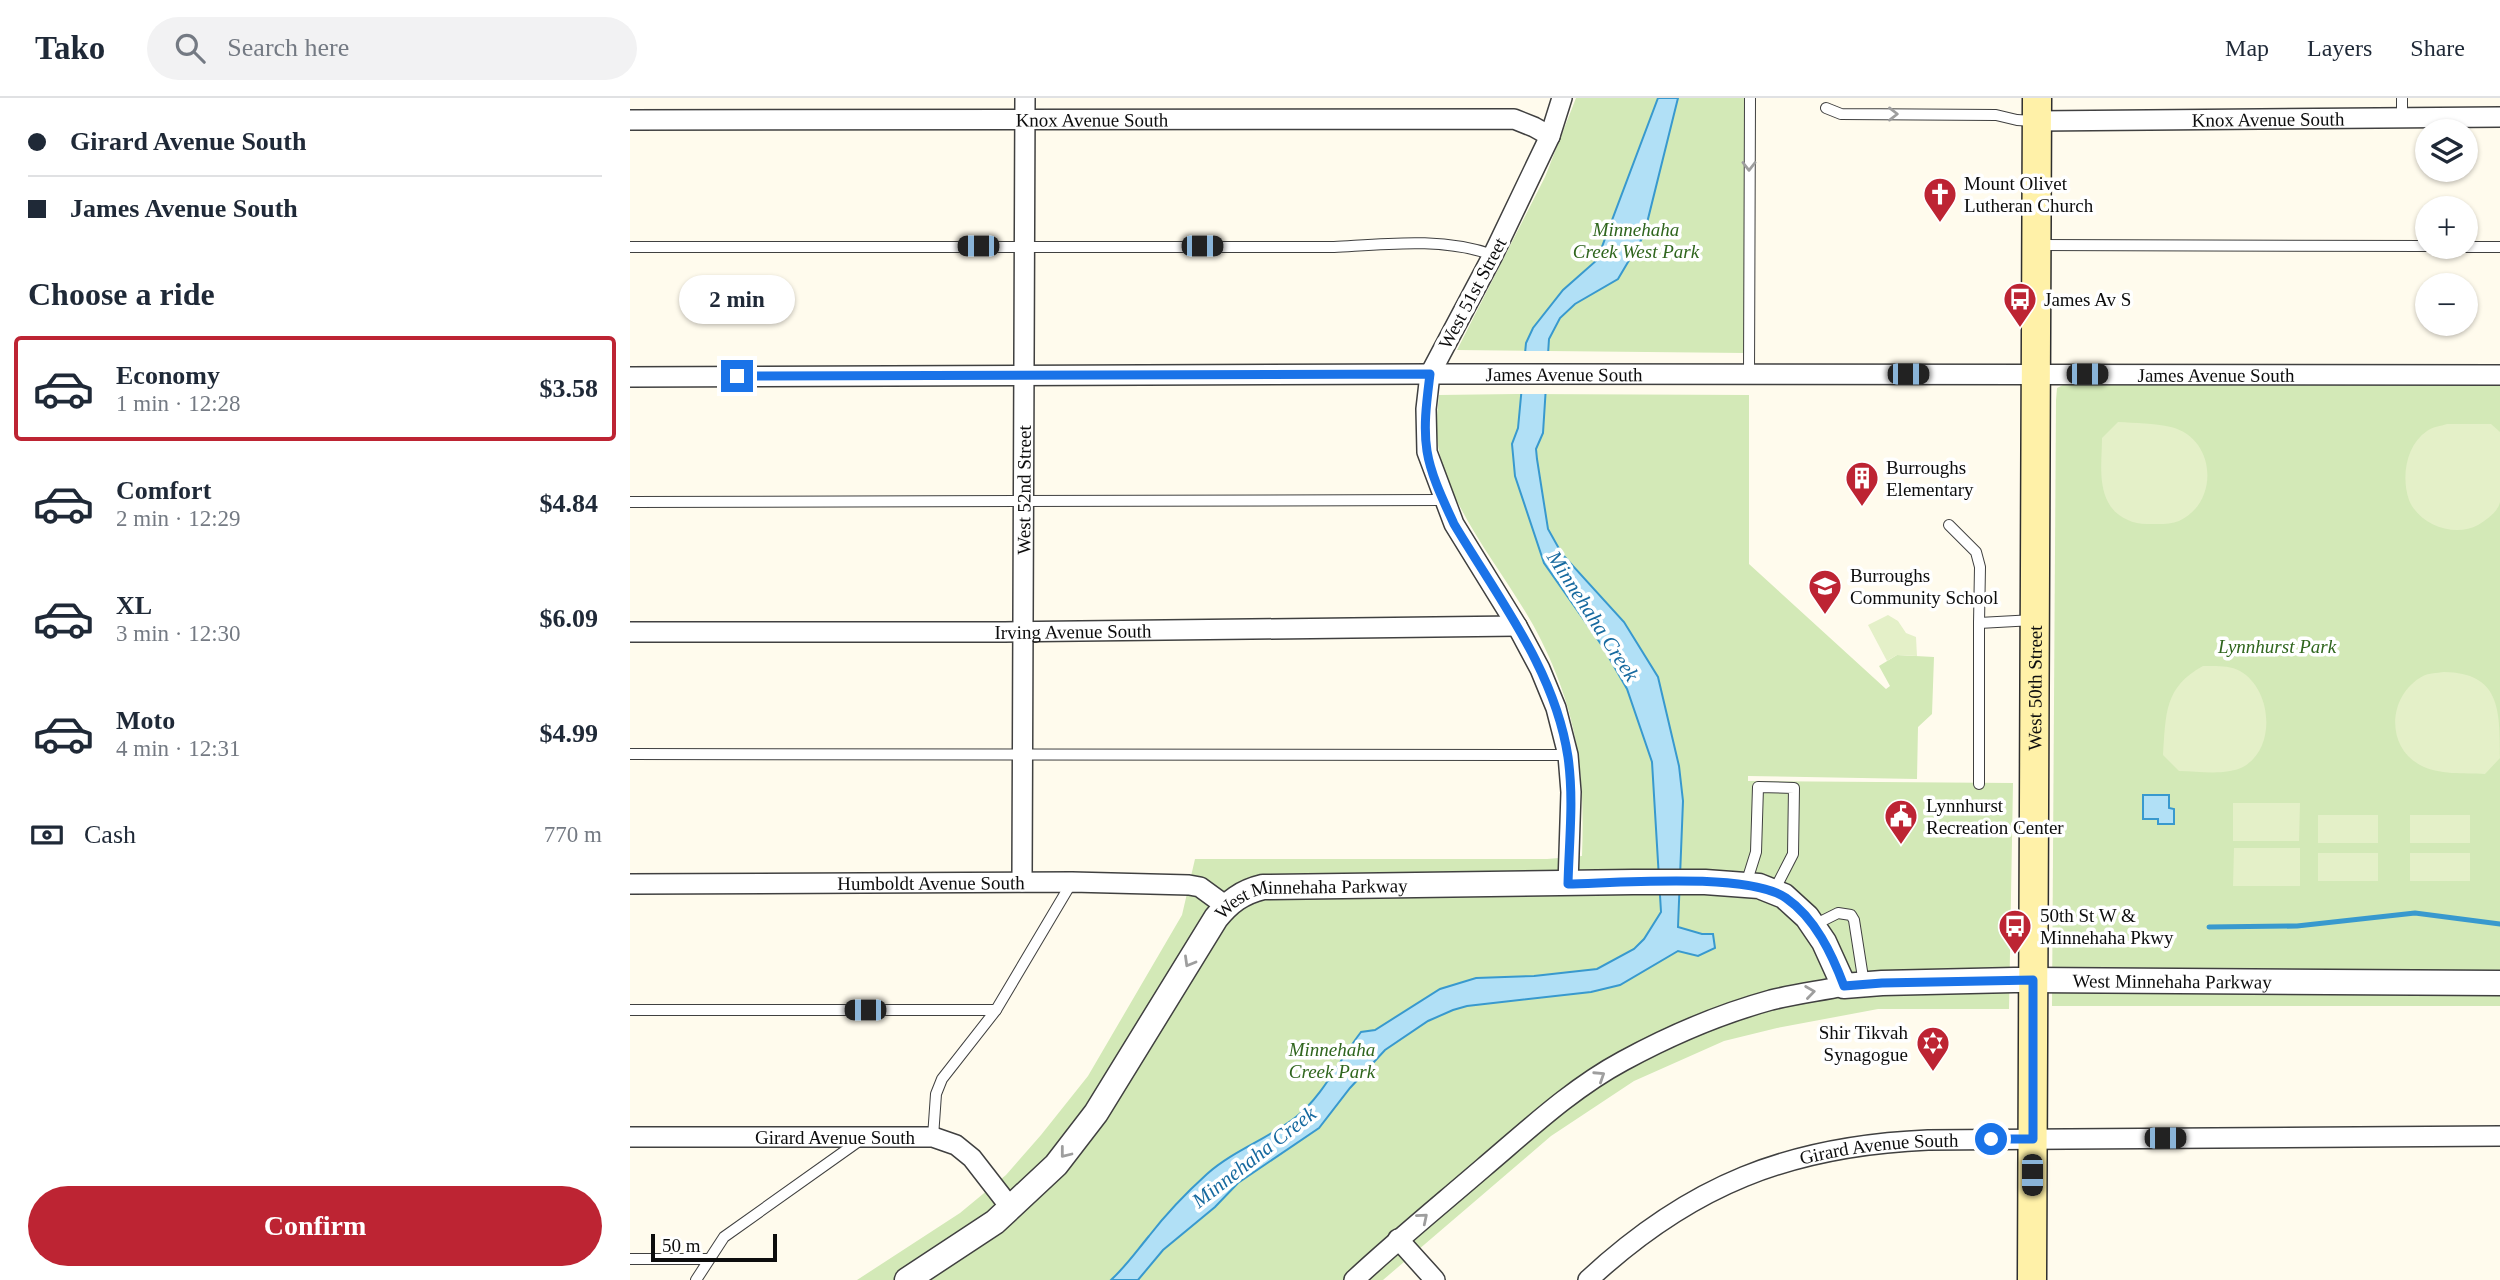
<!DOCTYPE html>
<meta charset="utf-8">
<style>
:root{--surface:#fff;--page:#f2f2f3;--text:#1f2937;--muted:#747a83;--line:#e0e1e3;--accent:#bd2433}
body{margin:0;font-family:Georgia,serif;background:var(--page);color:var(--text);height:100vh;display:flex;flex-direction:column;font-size:26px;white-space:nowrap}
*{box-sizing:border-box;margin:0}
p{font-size:23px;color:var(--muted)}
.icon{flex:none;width:38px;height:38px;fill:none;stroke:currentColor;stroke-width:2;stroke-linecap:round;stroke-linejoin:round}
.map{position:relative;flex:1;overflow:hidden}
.panel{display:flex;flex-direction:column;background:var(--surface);width:630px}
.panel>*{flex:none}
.top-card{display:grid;align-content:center;height:154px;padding:0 28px;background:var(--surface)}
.tools{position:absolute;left:1785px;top:21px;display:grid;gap:14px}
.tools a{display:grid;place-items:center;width:63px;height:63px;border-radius:50%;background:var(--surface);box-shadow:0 2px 5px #0004;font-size:35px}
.scale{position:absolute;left:21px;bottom:18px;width:126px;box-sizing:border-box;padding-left:7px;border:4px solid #0d0d0d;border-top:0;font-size:19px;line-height:24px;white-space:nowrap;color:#0d0d0d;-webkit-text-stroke:5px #fff;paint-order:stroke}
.end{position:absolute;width:32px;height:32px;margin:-16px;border:9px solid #1a73e8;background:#fff;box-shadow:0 0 0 4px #fff}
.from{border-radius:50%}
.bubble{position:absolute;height:49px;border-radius:24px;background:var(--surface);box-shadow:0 2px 5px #0004;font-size:23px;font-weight:600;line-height:49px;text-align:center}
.car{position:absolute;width:21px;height:42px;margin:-21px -10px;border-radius:9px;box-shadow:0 0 5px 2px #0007;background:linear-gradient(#222 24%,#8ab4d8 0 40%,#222 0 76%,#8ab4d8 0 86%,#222 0)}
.top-card b{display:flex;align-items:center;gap:24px;height:66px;font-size:26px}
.top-card b+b{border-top:2px solid var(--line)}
.top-card i{width:18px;height:18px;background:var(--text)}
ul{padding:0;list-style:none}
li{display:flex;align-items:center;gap:21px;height:105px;margin:0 14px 10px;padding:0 14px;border:4px solid transparent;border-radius:7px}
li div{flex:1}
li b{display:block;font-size:26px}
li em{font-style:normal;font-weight:600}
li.on{border-color:var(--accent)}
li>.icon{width:63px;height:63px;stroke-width:1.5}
h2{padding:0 28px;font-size:32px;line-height:84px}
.pay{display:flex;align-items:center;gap:18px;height:77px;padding:0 28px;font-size:26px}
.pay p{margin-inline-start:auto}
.primary-button{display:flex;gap:14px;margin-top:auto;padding:14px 28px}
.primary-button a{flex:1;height:80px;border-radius:42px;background:var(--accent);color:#fff;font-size:28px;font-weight:600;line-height:80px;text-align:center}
header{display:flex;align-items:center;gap:42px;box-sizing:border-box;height:98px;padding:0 35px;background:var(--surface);border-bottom:2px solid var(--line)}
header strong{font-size:33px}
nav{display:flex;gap:38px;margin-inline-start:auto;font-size:24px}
.search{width:490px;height:63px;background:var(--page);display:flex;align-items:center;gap:18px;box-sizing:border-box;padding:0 24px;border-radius:38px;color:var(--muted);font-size:26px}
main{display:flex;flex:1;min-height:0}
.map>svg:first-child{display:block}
.green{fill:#d3e9b7}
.pitch{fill:#e4f0c8}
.water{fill:#b1e0f6;stroke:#3899ce;stroke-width:2}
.pier{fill:#fffbed}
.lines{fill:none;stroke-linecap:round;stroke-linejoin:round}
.stream{stroke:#3899ce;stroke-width:5}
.service-casing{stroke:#404040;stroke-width:12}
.minor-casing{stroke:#404040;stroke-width:22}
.tertiary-casing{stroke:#404040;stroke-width:27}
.secondary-casing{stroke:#2f2f2f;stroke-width:31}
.service{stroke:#fff;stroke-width:10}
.minor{stroke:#fff;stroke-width:19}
.tertiary{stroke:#fff;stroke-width:24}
.secondary{stroke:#fff1a8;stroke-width:28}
.oneway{stroke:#9e9e9e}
.route{stroke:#1a73e8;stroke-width:9}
.labels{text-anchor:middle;stroke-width:7;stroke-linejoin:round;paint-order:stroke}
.street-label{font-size:19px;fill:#0d0d0d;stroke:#fff}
.poi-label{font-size:19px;fill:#0d0d0d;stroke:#fff;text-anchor:start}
.park-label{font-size:19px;font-style:italic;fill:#2f651d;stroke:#fff}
.water-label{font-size:21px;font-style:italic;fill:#16699f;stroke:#fff}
</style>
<header>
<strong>Tako</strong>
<div class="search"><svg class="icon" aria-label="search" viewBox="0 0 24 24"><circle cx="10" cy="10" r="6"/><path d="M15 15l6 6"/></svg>Search here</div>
<nav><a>Map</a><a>Layers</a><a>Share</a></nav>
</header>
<main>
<section class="panel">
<div class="top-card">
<b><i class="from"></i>Girard Avenue South</b>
<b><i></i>James Avenue South</b>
</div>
<h2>Choose a ride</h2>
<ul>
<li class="on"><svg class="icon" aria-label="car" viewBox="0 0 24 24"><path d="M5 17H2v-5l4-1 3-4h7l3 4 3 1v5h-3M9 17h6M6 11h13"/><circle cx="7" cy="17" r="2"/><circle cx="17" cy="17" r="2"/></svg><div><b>Economy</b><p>1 min · 12:28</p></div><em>$3.58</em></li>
<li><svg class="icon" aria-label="car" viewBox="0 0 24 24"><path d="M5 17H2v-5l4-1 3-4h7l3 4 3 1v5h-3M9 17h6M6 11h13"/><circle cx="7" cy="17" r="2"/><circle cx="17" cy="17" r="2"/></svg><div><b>Comfort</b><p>2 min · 12:29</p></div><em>$4.84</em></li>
<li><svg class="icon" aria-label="car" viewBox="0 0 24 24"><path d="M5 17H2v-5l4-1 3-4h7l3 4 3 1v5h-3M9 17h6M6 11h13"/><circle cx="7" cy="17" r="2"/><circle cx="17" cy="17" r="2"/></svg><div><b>XL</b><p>3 min · 12:30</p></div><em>$6.09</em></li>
<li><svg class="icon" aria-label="car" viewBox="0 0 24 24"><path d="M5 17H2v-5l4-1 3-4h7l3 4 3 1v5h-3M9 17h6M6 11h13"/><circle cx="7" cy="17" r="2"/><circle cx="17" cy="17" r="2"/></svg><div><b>Moto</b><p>4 min · 12:31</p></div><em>$4.99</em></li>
</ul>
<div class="pay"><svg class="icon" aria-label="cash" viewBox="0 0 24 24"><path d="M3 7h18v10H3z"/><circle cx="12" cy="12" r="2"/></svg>Cash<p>770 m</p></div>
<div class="primary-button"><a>Confirm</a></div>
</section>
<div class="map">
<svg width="1870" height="1182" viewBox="0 0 1870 1182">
<rect width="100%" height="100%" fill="#fffbed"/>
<g class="green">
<polygon points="946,0 1115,0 1115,255 827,252 915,79"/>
<polygon points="1437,285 1870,287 1870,908 1422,908 1426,302 1427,290"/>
<path d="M887,296L1119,297V466L1256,591L1260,588L1249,568L1267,557L1304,559L1302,616L1288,629L1287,681L1118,678V683L1383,685L1379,911H1248L1147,930L1094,943L1004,983L921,1038L753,1182H227L330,1115L376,1077L411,1037L458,978L552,817L565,761H917L952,758C955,676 948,617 911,542C880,479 815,411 807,340C805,326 808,311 809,297Z"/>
</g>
<g class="pitch">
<path d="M1488,324C1505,325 1524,325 1541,329C1586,340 1590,404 1549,423C1540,427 1527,426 1517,426C1501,426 1485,418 1478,404C1468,385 1472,361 1472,340Z"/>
<path d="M1817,326H1861L1870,334C1870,351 1870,390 1870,404C1868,414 1856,422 1848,427C1825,440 1789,427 1779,402C1771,379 1776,347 1797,333C1802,329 1811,328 1817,326Z"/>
<polygon points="1258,517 1268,523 1276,535 1286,539 1287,558 1267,557 1257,563 1238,527"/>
<path d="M1573,568C1585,568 1599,567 1610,573C1642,591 1647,650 1613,669C1594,678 1569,673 1549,673L1533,657C1536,616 1534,589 1573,568Z"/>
<path d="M1814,574C1870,575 1870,611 1870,660L1855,676C1835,675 1808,677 1790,667C1755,648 1758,597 1793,578C1799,575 1807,575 1814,574Z"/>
<polygon points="1603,705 1670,705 1669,743 1603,743"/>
<rect x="1688" y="717" width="60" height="28"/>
<rect x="1780" y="717" width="60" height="28"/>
<polygon points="1604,750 1670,750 1670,788 1603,788"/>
<rect x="1688" y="755" width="60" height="28"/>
<rect x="1780" y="755" width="60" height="28"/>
</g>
<g class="water">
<path d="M1028,0H1048L1014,137L988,181L945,206L930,220L919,241L913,335L906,351L907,361L918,431L932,456L994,524L1028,579L1049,668L1053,703L1048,829L1072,836H1083L1085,850L1068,858L1048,853L990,887L961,894L837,908L823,912L798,923L755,952L720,990L689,1030L608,1085L585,1109L533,1152L508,1182H481C497,1167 505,1155 519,1138C536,1116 556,1095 577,1076C604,1052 638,1041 666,1019C692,999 710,961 731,934L745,932L810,891L846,880L904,878L967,871L1004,851L1014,841L1031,814L1022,664L997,591L973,549L914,465L885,378L882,346L888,330L896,245L903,230L933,192L967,162Z"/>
<polygon points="1513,697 1539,697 1539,710 1544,711 1544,726 1528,726 1528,721 1513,721"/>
</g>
<polygon class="pier" points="892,253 921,253 918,296 888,296"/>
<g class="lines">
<polyline class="stream" points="1579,829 1667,828 1785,815 1870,826"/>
<defs>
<g id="service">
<polyline points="1772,0 1772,19"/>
<polyline points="1196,10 1211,16 1366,17 1387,22 1403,23"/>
<polyline points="1409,147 1797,148"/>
<path d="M0,149H704C756,146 813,139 863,157"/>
<polyline points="1836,149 1870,149"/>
<polyline points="1119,276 1120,0"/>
<polyline points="0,404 813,402"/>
<polyline points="1319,427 1346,454 1350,469 1349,525"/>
<polyline points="0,656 938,657"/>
<polyline points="1349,686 1349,525 1404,522"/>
<polyline points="1116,786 1126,754 1128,689 1164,690 1163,756 1144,793"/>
<polyline points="1184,827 1208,815 1221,817 1224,822 1234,886"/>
<polyline points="0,912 366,912"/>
<polyline points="303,1039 306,996 312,981 366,912 442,784"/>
<polyline points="0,1161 79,1161"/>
<polyline points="66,1182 94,1139 229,1043"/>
</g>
<g id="minor">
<polyline points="932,0 920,38 863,157 800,276 796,311 797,354 824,426 887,528 910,571 926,610 938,657 941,694 938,786"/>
<path id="s1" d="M0,22L884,21L904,29L920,38"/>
<path id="s2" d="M1407,23L1870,19"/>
<path id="s3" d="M0,279L800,276L1870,277"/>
<path id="s4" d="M0,534H375L887,528"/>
<path id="s5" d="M392,784L395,0"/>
<path id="s6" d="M0,786L442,784L559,787L570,789L596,808"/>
<path id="s7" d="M0,1039H303L326,1047L342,1060L380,1109"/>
<polyline points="768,1141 805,1182"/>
<path d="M724,1182C766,1143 810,1107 853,1070C898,1032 941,991 993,963C1039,938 1090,916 1141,902C1165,896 1190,893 1214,888"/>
<path id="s8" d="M958,1182C1060,1087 1159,1048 1298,1042L1870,1038"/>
</g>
<g id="tertiary">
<path id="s9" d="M277,1182L365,1124L426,1067L466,1015L586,820C599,804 612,794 633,789L1003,784H1075L1129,788L1154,798L1177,819L1194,844L1214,888L1252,885L1384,882L1870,885"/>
</g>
<g id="secondary">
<path id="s10" d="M1402,1182L1407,0"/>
</g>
</defs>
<use href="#service" class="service-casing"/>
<use href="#minor" class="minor-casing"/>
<use href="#tertiary" class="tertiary-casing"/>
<use href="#secondary" class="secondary-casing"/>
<use href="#service" class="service"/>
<use href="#minor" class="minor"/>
<use href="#tertiary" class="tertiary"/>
<use href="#secondary" class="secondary"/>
</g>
<defs><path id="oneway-chevron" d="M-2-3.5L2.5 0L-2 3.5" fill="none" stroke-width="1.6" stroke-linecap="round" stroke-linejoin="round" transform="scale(1.75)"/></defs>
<g class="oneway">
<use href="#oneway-chevron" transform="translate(1263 16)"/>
<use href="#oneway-chevron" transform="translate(1119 68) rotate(90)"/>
<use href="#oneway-chevron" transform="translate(559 864) rotate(120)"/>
<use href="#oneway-chevron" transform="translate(1180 894) rotate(-8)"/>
<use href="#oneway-chevron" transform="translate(970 978) rotate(-33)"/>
<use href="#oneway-chevron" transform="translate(435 1055) rotate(128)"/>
<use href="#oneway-chevron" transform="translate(793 1120) rotate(-40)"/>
</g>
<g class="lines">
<path class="route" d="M107,278L800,276C797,301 793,328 797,353C801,378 814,404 824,426C868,500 925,572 938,659C944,701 939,744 938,786C987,785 1118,774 1156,800C1185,820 1202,856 1214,888L1252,885L1403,882V1041H1361"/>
</g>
<defs>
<symbol id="church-pin" viewBox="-11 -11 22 30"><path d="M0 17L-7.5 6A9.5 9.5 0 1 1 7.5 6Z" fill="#bd2433" stroke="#fff"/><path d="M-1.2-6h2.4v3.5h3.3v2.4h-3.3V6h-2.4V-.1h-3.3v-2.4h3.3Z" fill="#fff"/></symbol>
<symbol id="bus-pin" viewBox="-11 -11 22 30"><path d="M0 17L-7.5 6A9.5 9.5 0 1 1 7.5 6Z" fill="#bd2433" stroke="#fff"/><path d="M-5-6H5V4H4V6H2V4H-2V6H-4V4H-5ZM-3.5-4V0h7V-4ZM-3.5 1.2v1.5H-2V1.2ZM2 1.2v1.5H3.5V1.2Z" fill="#fff"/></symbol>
<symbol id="building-pin" viewBox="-11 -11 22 30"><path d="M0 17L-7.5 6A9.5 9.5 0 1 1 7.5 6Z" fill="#bd2433" stroke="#fff"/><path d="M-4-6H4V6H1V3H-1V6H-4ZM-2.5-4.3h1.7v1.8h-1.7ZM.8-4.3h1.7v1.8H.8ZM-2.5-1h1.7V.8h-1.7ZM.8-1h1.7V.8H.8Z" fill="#fff"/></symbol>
<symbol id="school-pin" viewBox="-11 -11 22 30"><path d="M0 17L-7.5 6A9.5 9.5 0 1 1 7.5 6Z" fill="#bd2433" stroke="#fff"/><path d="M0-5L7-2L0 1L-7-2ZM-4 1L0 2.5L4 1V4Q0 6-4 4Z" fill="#fff"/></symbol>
<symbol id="civic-pin" viewBox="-11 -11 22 30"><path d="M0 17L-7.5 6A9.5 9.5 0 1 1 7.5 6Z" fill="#bd2433" stroke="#fff"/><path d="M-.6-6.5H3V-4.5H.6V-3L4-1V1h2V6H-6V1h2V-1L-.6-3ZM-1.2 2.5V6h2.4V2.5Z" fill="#fff"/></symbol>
<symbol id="synagogue-pin" viewBox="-11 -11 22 30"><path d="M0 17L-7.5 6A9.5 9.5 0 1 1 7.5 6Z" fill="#bd2433" stroke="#fff"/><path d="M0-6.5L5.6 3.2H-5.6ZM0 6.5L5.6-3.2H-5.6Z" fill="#fff"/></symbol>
</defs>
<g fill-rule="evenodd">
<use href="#church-pin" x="1291" y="77" width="38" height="52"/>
<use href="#bus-pin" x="1371" y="182" width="38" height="52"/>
<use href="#building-pin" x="1213" y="361" width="38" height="52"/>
<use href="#school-pin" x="1176" y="469" width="38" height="52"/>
<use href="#civic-pin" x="1252" y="699" width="38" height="52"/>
<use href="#bus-pin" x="1366" y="809" width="38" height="52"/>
<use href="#synagogue-pin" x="1284" y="926" width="38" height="52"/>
</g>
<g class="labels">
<g class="street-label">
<text dy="7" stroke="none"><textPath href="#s2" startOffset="231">Knox Avenue South</textPath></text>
<text dy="7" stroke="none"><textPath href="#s1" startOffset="462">Knox Avenue South</textPath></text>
<text transform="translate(842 195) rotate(-62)" y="7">West 51st Street</text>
<text dy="7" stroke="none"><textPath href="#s3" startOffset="934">James Avenue South</textPath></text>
<text dy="7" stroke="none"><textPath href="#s3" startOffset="1586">James Avenue South</textPath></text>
<text dy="7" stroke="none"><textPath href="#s5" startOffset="392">West 52nd Street</textPath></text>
<text dy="7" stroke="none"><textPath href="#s4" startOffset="443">Irving Avenue South</textPath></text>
<text dy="7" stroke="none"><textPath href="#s10" startOffset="592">West 50th Street</textPath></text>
<text dy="7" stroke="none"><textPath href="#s6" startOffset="301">Humboldt Avenue South</textPath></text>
<text dy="7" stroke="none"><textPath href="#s9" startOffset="586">West Minnehaha Parkway</textPath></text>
<text dy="7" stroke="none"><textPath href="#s9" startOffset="1502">West Minnehaha Parkway</textPath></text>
<text dy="7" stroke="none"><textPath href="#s7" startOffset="205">Girard Avenue South</textPath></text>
<text dy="7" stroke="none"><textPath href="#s8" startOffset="327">Girard Avenue South</textPath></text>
</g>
<g class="poi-label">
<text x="1334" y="92">Mount Olivet<tspan x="1334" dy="22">Lutheran Church</tspan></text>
<text x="1414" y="208">James Av S</text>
<text x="1256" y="376">Burroughs<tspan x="1256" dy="22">Elementary</tspan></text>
<text x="1220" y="484">Burroughs<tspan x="1220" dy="22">Community School</tspan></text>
<text x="1296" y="714">Lynnhurst<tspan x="1296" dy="22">Recreation Center</tspan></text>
<text x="1410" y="824">50th St W &amp;<tspan x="1410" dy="22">Minnehaha Pkwy</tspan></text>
<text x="1278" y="941" text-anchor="end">Shir Tikvah<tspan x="1278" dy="22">Synagogue</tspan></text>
</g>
<g class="park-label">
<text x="1006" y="138">Minnehaha<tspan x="1006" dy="22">Creek West Park</tspan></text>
<text x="1647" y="555">Lynnhurst Park</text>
<text x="702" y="958">Minnehaha<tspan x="702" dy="22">Creek Park</tspan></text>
</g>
<g class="water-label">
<text transform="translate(963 518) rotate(57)" y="7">Minnehaha Creek</text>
<text transform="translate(624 1059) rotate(-38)" y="7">Minnehaha Creek</text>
</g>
</g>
</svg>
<div class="tools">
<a><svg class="icon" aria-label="layers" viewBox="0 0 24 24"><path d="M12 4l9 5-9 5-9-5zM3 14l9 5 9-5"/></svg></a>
<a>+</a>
<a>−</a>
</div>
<div class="scale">50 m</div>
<i class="end from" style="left:1361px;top:1041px"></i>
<i class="end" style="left:107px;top:278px"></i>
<div class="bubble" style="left:49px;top:177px;width:116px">2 min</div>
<i class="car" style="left:348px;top:148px;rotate:270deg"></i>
<i class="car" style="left:572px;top:148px;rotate:90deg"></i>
<i class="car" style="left:1278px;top:276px;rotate:90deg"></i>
<i class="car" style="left:1457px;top:276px;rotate:90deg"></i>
<i class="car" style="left:235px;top:912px;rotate:270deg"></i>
<i class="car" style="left:1535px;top:1040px;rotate:90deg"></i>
<i class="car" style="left:1402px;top:1077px;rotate:180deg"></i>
</div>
</main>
